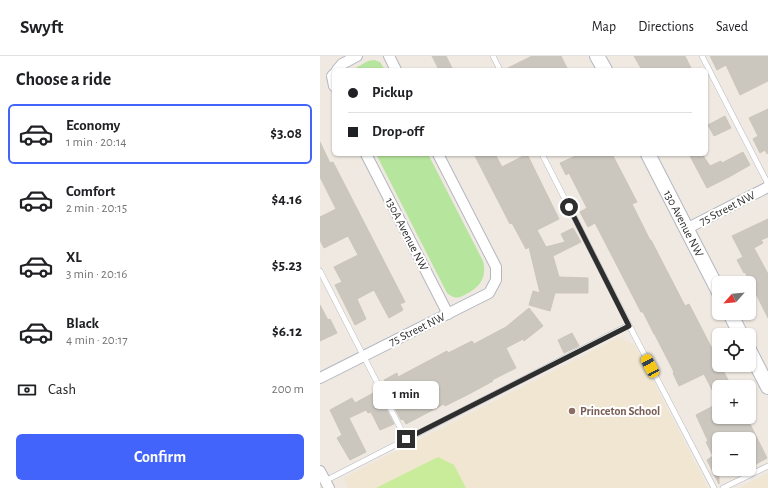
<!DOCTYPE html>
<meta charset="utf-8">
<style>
:root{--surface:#fff;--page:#f6f6f6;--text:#202124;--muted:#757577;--line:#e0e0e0;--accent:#4264fb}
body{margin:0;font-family:"Alegreya Sans",sans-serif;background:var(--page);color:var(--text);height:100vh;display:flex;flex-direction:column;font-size:15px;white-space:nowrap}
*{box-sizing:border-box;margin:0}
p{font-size:13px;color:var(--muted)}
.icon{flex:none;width:22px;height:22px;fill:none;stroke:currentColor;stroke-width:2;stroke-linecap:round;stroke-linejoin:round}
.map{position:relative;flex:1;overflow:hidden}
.details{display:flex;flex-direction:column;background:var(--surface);width:320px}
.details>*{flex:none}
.hud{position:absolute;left:12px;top:12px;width:376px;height:88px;border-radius:6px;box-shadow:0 1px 3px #0004;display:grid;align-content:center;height:88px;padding:0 16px;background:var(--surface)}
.needle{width:26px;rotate:243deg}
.controls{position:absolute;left:392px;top:220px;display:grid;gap:8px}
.controls a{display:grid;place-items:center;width:44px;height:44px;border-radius:6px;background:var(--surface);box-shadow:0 1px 3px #0004;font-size:20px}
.end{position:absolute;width:18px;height:18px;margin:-9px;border:5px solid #2e2e2e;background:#fff;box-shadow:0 0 0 2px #fff}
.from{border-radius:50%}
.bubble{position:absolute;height:28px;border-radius:6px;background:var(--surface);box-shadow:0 1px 3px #0004;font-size:13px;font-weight:600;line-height:28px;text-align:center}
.car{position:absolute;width:12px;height:24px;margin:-12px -6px;border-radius:5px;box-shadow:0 0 3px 1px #0007;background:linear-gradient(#f5c518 24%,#345 0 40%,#f5c518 0 76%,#345 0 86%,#f5c518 0)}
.hud b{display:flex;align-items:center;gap:14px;height:38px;font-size:15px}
.hud b+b{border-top:1px solid var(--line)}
.hud i{width:10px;height:10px;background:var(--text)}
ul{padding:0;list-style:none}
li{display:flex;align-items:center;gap:12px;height:60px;margin:0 8px 6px;padding:0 8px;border:2px solid transparent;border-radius:6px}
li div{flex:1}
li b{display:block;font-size:15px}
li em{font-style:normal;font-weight:600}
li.current{border-color:var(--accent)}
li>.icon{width:36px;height:36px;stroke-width:1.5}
h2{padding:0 16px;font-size:18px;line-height:48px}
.pay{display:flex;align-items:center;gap:10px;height:44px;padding:0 16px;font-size:15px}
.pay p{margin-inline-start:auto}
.action{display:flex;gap:8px;margin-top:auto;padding:8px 16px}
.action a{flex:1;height:46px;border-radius:6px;background:var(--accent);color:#fff;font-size:16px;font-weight:600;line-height:46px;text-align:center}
header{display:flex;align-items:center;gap:24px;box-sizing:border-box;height:56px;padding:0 20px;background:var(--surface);border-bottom:1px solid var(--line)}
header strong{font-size:19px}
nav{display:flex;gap:22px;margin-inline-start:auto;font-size:14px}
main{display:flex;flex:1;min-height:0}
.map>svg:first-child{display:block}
.education{fill:#f0e6d1}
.green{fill:#b6e59e}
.pitch{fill:#c9ec9a}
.building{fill:#cbc7bf;stroke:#cbc5ba}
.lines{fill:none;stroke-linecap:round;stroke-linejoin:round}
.lane-casing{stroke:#b4b7c1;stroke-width:6}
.street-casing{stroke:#b4b7c1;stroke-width:12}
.secondary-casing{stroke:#b4b7c1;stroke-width:16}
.lane{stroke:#fff;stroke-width:5}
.street{stroke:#fff;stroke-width:10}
.secondary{stroke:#fff;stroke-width:14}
.route{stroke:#2e2e2e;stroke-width:5}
.education-dot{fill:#8d6e63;stroke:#fff;stroke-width:1.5}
.labels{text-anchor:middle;stroke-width:4;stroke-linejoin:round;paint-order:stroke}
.street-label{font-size:12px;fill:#2e2e2e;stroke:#fff}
.education-label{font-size:12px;font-weight:bold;fill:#785e54;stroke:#fff;text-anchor:start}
</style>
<header>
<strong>Swyft</strong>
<nav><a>Map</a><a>Directions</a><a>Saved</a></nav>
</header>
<main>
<section class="details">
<h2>Choose a ride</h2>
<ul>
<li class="current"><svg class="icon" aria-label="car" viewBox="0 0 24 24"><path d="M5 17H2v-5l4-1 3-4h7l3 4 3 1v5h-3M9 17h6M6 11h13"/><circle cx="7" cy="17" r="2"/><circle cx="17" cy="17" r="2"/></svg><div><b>Economy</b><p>1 min · 20:14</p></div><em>$3.08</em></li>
<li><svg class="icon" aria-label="car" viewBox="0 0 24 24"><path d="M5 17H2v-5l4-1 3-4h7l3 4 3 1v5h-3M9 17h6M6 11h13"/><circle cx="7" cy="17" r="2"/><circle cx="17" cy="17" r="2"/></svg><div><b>Comfort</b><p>2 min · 20:15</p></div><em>$4.16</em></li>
<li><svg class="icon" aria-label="car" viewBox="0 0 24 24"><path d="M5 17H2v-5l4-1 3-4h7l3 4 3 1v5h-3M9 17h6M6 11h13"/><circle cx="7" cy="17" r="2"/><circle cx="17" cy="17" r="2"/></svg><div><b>XL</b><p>3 min · 20:16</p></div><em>$5.23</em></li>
<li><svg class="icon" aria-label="car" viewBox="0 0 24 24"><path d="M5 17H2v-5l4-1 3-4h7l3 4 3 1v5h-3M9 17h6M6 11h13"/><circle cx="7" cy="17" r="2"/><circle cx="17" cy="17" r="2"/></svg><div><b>Black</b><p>4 min · 20:17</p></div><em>$6.12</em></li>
</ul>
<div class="pay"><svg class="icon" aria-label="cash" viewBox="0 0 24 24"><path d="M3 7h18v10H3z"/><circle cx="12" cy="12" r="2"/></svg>Cash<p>200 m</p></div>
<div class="action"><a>Confirm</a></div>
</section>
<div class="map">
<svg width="448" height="432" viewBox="0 0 448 432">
<rect width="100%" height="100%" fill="#efe9e1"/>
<g class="education">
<polygon points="298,282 314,288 388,432 29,432 24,422"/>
<polygon points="448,417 448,432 419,432"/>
</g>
<g class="green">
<polygon points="54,4 60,6 65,14 32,14 48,5"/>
<path d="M56,98H108L163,205C167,220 161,230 148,237C140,242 135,244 127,237Z"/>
</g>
<polygon class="pitch" points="118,401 134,409 146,432 56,432"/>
<g class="building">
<polygon points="112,0 126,0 133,14 119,14"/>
<polygon points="212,0 241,0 248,14 184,14"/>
<polygon points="314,0 365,0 372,14 322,14"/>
<polygon points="390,0 448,0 448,25 420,39 406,9 397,14"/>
<polygon points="448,53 448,93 447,98 445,94 440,97 433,83 438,80 429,62"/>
<polygon points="405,60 411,72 394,80 388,69"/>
<polygon points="0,86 10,107 13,106 85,246 80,248 83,254 69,262 54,234 37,243 46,263 35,269 15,229 22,226 14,211 38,199 28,180 4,192 0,184 0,161 16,153 0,121"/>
<polygon points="423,96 430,109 409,121 387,132 369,98 382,98 390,110 401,105 402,107"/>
<polygon points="154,98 175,98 182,111 207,98 239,163 217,174 226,191 245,186 241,178 253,172 261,186 233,200 239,221 268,222 268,237 235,237 230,255 209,249 213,235 220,237 209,191 206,193 192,167 190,168"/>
<polygon points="260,98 292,98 317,146 312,148 330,184 331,184 365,250 369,248 399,306 399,309 400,309 412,331 399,331 399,347 384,318 359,330 353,317 354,316 334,277 334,278 323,256 321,256 275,167 268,171 260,156 267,152 249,117 246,119 240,107"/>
<polygon points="448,163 448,181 441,184 443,187 434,192 448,218 448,262 425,216 424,217 417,204 423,201 412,180"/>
<polygon points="0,249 8,264 10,263 17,277 0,285"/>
<polygon points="209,252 223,270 204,285 203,283 186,292 196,312 172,324 173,325 149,338 125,350 124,348 86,368 83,363 81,364 64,331 67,330 64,324 77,317 78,321 127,295 128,297 152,285 154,288 186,271"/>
<polygon points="252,277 259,290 244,297 238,284"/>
<polygon points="57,335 74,368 60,374 51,356 48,357 46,354 29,362 46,396 30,404 17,382 22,379 10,354 32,342 35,347"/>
<polygon points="399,347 399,367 411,361 421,361 424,366 428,364 447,402 429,412 429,383 399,383 399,428 387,404 393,400 386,386 388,385 376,359"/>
</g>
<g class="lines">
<defs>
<g id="lane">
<polyline points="173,0 180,14"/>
<polyline points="382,0 448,128"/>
<polyline points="222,98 309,269 394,432"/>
<polyline points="0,215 86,383"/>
<polyline points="5,425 309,269"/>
<polyline points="403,432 448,410"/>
</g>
<g id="street">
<polyline points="69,0 76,14"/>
<polyline points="17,14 22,8 37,0"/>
<polyline points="14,18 12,20 14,30"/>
<polyline points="46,98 128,258"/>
<polyline points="366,173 448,131"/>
<polyline points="0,322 169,237 176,224 176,211 118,98"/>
<polyline points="0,415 9,432"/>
</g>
<g id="secondary">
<polyline points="277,0 285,14"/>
<path id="s1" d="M328,98L399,236"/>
<polyline points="410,257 421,279"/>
<polyline points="429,294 448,331"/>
</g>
</defs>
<use href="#lane" class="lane-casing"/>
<use href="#street" class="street-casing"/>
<use href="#secondary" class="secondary-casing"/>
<use href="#lane" class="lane"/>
<use href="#street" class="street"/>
<use href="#secondary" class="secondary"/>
</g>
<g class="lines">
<polyline class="route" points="86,383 309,270 249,151"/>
</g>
<circle class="education-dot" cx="252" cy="355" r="4"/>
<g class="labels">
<g class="street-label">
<text transform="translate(407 152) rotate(-27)" y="4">75 Street NW</text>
<text dy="4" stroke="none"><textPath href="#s1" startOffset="78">130 Avenue NW</textPath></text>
<text transform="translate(87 178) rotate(63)" y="4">130A Avenue NW</text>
<text transform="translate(97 273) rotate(-26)" y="4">75 Street NW</text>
</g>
<g class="education-label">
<text x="260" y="359">Princeton School</text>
</g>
</g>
</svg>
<div class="controls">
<a><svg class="needle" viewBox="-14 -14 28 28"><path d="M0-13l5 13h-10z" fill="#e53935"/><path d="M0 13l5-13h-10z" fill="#757577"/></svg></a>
<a><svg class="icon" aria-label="locate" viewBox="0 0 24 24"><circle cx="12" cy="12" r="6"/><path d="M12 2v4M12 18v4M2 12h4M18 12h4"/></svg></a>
<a>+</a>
<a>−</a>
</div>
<i class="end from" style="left:249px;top:151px"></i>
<i class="end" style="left:86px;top:383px"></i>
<div class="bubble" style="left:53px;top:325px;width:66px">1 min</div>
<i class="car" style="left:330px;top:310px;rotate:332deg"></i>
<div class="hud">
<b><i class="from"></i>Pickup</b>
<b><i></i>Drop-off</b>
</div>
</div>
</main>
